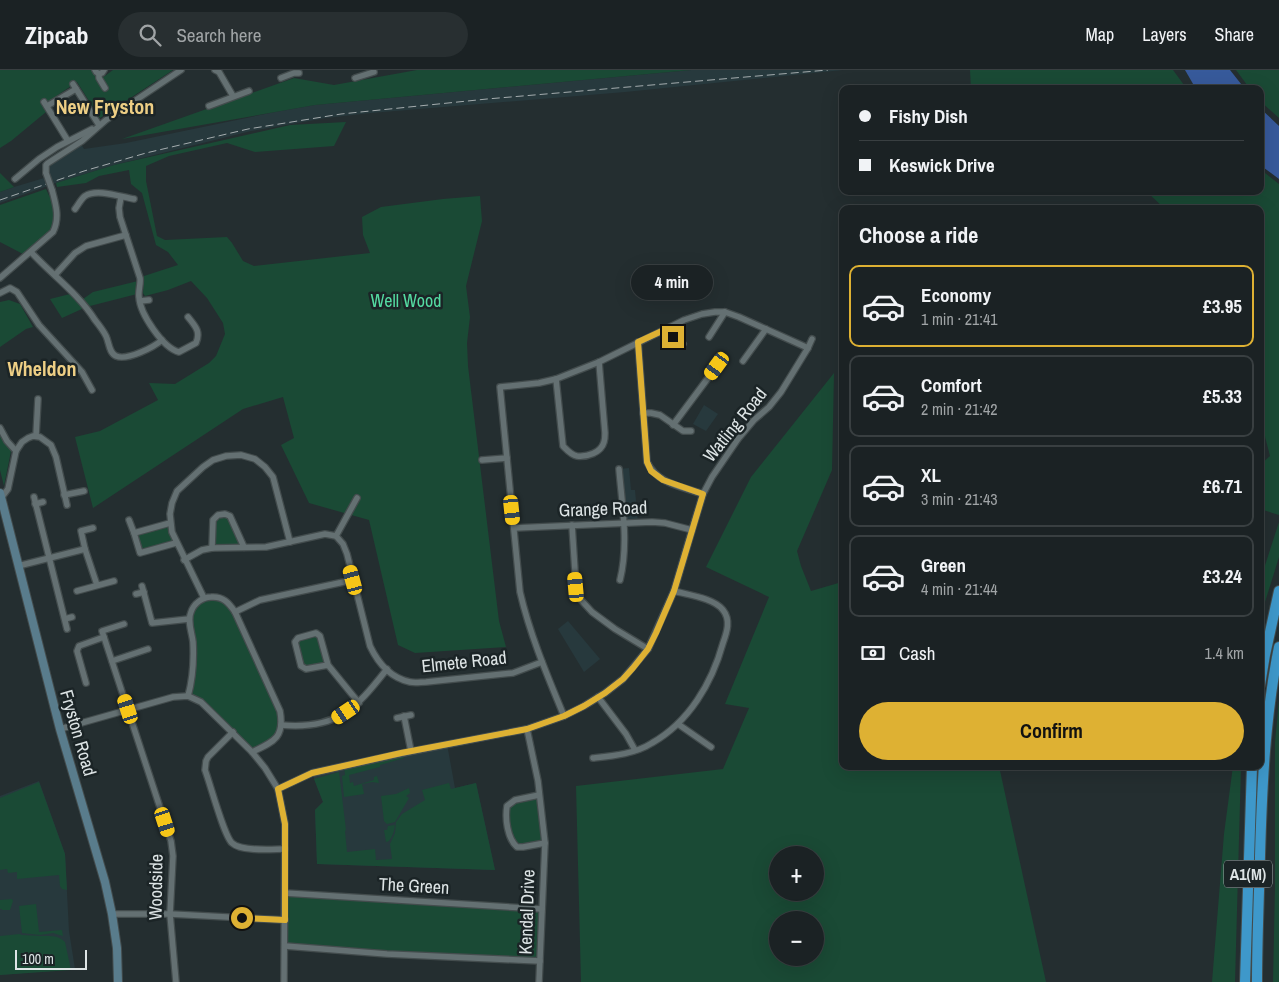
<!DOCTYPE html>
<meta charset="utf-8">
<style>
:root{--surface:#1b2224;--page:#282f31;--text:#f1f3f6;--muted:#a0a4a6;--line:#393f41;--accent:#deb133}
body{margin:0;font-family:"Archivo Narrow",sans-serif;background:var(--page);color:var(--text);height:100vh;display:flex;flex-direction:column;font-size:19px;white-space:nowrap}
*{box-sizing:border-box;margin:0}
p{font-size:16px;color:var(--muted)}
.icon{flex:none;width:28px;height:28px;fill:none;stroke:currentColor;stroke-width:2;stroke-linecap:round;stroke-linejoin:round}
.map{position:relative;flex:1;overflow:hidden}
.panel{position:absolute;left:839px;top:135px;width:425px;height:565px;display:flex;flex-direction:column;background:var(--surface);border-radius:10px;box-shadow:0 5px 20px #0002,0 0 0 1px var(--line)}
.panel>*{flex:none}
.top-card{position:absolute;left:839px;top:15px;width:425px;height:110px;border-radius:10px;box-shadow:0 5px 20px #0002,0 0 0 1px var(--line);display:grid;align-content:center;height:110px;padding:0 20px;background:var(--surface)}
.buttons{position:absolute;left:769px;top:776px;display:grid;gap:10px}
.buttons a{display:grid;place-items:center;width:55px;height:55px;border-radius:50%;background:var(--surface);box-shadow:0 5px 20px #0002,0 0 0 1px var(--line);font-size:25px}
.scale{position:absolute;left:15px;bottom:12px;width:72px;box-sizing:border-box;padding-left:5px;border:2px solid #dde4e5;border-top:0;font-size:14px;line-height:18px;white-space:nowrap;color:#dde4e5;-webkit-text-stroke:4px #1b2426;paint-order:stroke}
.end{position:absolute;width:22px;height:22px;margin:-11px;border:6px solid #deb133;background:#111;box-shadow:0 0 0 2px #111}
.from{border-radius:50%}
.bubble{position:absolute;height:35px;border-radius:18px;background:var(--surface);box-shadow:0 5px 20px #0002,0 0 0 1px var(--line);font-size:16px;font-weight:700;line-height:35px;text-align:center}
.car{position:absolute;width:15px;height:30px;margin:-15px -8px;border-radius:6px;box-shadow:0 0 4px 1px #0007;background:linear-gradient(#f5c518 24%,#345 0 40%,#f5c518 0 76%,#345 0 86%,#f5c518 0)}
.top-card b{display:flex;align-items:center;gap:18px;height:48px;font-size:19px}
.top-card b+b{border-top:1px solid var(--line)}
.top-card i{width:12px;height:12px;background:var(--text)}
ul{padding:0;list-style:none}
li{display:flex;align-items:center;gap:15px;height:82px;margin:0 10px 8px;padding:0 10px;border:2px solid var(--line);border-radius:10px}
li div{flex:1}
li b{display:block;font-size:19px}
li em{font-style:normal;font-weight:700}
li.on{border-color:var(--accent)}
li>.icon{width:45px;height:45px;stroke-width:1.5}
h2{padding:0 20px;font-size:22px;line-height:60px}
.pay{display:flex;align-items:center;gap:12px;height:55px;padding:0 20px;font-size:19px}
.pay p{margin-inline-start:auto}
.action{display:flex;gap:10px;margin-top:auto;padding:10px 20px}
.action a{flex:1;height:58px;border-radius:30px;background:var(--accent);color:#111;font-size:20px;font-weight:700;line-height:58px;text-align:center}
header{display:flex;align-items:center;gap:30px;box-sizing:border-box;height:70px;padding:0 25px;background:var(--surface);border-bottom:1px solid var(--line)}
header strong{font-size:24px}
nav{display:flex;gap:28px;margin-inline-start:auto;font-size:18px}
.search{width:350px;height:45px;background:var(--page);display:flex;align-items:center;gap:12px;box-sizing:border-box;padding:0 18px;border-radius:28px;color:var(--muted);font-size:19px}
.map>svg:first-child{display:block}
.built{fill:#27393d}
.green{fill:#1a4a35;fill-rule:evenodd}
.water{fill:#375a9b}
.lines{fill:none;stroke-linecap:round;stroke-linejoin:round}
.street-casing{stroke:#434c4d;stroke-width:8}
.secondary-casing{stroke:#434c4d;stroke-width:10}
.highway-casing{stroke:#434c4d;stroke-width:12}
.street{stroke:#647072;stroke-width:5.5}
.secondary{stroke:#597c8c;stroke-width:8}
.highway{stroke:#3e98ca;stroke-width:10}
.rail{stroke:#a4acae;stroke-width:1;stroke-dasharray:8 4;stroke-linecap:butt}
.street-bridge-casing{stroke:#434c4d;stroke-width:8;stroke-linecap:butt}
.street-bridge{stroke:#647072;stroke-width:5.5}
.route{stroke:#deb133;stroke-width:6}
.labels{text-anchor:middle;stroke-width:5;stroke-linejoin:round;paint-order:stroke}
.shield{fill:#1b2426;stroke:#a3aaac;stroke-width:1}
.shield-label{font-size:16px;font-weight:bold;fill:#dde4e5}
.park-label{font-size:18px;fill:#54dba2;stroke:#1b2426}
.street-label{font-size:18px;fill:#dde4e5;stroke:#1b2426}
.quarter-label{font-size:20px;font-weight:bold;fill:#eecf85;stroke:#1b2426}
</style>
<header>
<strong>Zipcab</strong>
<div class="search"><svg class="icon" aria-label="search" viewBox="0 0 24 24"><circle cx="10" cy="10" r="6"/><path d="M15 15l6 6"/></svg>Search here</div>
<nav><a>Map</a><a>Layers</a><a>Share</a></nav>
</header>
<div class="map">
<svg width="1279" height="912" viewBox="0 0 1279 912">
<rect width="100%" height="100%" fill="#242e30"/>
<g class="built">
<polygon points="691,0 843,0 625,22 371,43 326,48 251,61 114,95 56,113 0,133 0,122 14,117 51,106 48,99 50,96 56,90 81,74 84,79 126,73 275,42 315,35"/>
<polygon points="704,335 718,344 706,361 693,354"/>
<polygon points="629,398 631,420 635,420 638,452 624,452 619,399"/>
<polygon points="568,551 600,589 584,602 558,559"/>
<polygon points="447,674 455,718 476,713 495,800 317,794 315,740 323,732 312,703"/>
<polygon points="39,711 65,784 69,861 75,899 0,905 0,726"/>
</g>
<g class="green">
<polygon points="0,0 92,0 98,11 113,0 173,0 100,48 77,12 43,35 46,42 11,71 0,78"/>
<polygon points="417,0 691,0 315,35 122,69 294,8 334,15"/>
<polygon points="970,0 1173,0 1187,19 971,19"/>
<polygon points="1236,0 1279,0 1279,48 1260,31 1260,19 1250,19"/>
<polygon points="346,52 334,76 255,82 227,73 169,86 146,96 146,111 157,166 165,170 227,167 232,173 243,191 254,196 370,183 363,165 362,147 381,137 443,129 480,126 482,151 466,216 470,247 467,273 468,296 499,551 506,577 415,583 398,575 369,450 309,433 281,375 294,368 283,327 243,339 93,438 75,367 100,361 158,330 149,313 175,314 209,293 216,286 225,264 223,253 207,228 191,211 168,220 145,226 143,223 144,206 178,195 168,182 156,175 142,123 131,114 129,100 99,106 86,113 57,117 56,113 114,95 290,55"/>
<polygon points="1260,99 1279,114 1279,445 1260,439 1260,395 1270,386 1261,351 1260,351 1260,139 1165,139 1146,121 1260,121"/>
<polygon points="0,103 14,117 0,122"/>
<polygon points="46,119 53,134 53,152 52,157 49,161 23,184 0,172 0,135"/>
<polygon points="138,211 137,224 90,236 83,229 93,222"/>
<polygon points="70,224 84,238 62,248 50,229"/>
<polygon points="9,230 20,234 33,257 26,259 0,277 0,232"/>
<path d="M834,303L832,400L797,481L801,496L811,521L842,512V696H999L1046,912H581L576,716L723,699L749,638L725,634L769,527L706,497L751,407ZM778,785H815V822H778ZM778,850H815V888H778Z"/>
<polygon points="0,358 11,381 4,416 0,400"/>
<polygon points="218,445 230,446 244,477 212,478 213,450"/>
<polygon points="1279,452 1279,487 1260,548 1260,511"/>
<polygon points="170,453 176,473 140,483 134,463"/>
<polygon points="211,527 230,533 281,648 276,668 252,682 201,632 188,626 192,611 189,549 197,533"/>
<polygon points="316,563 328,595 306,599 301,596 295,572"/>
<polygon points="1279,630 1279,912 1273,912 1275,816 1275,672"/>
<polygon points="403,685 404,688 380,695 380,697 349,705 350,713 353,712 354,716 374,710 374,707 377,706 379,713 372,712 362,714 364,724 344,727 342,706 345,705 344,696"/>
<polygon points="1233,696 1241,696 1235,912 1212,912 1224,764"/>
<polygon points="339,702 346,760 345,761 347,782 375,779 376,790 392,789 390,774 395,763 396,752 402,744 425,730 422,720 449,713 451,719 476,713 495,800 317,794 315,740 323,732 314,709"/>
<polygon points="39,712 65,784 67,820 62,819 60,816 59,805 17,809 17,802 8,803 7,799 0,800 0,728"/>
<polygon points="409,718 410,723 406,726 409,728 395,752 387,754 384,751 381,726 396,724"/>
<polygon points="539,725 545,773 523,777 511,772 507,736 515,730"/>
<path d="M395,755C394,761 393,766 389,771L386,772L384,760H387L388,756Z"/>
<polygon points="285,823 542,839 540,891 285,876"/>
<polygon points="12,829 13,831 10,840 2,840 2,839 0,839 0,830"/>
<polygon points="36,834 39,862 62,860 63,866 53,863 40,865 22,863 19,836"/>
<path d="M20,864L21,865C28,865 35,866 42,866C51,866 58,865 65,872L71,900L0,905V866Z"/>
</g>
<g class="water">
<polygon points="1185,0 1230,0 1245,19 1196,19"/>
<polygon points="1260,38 1279,56 1279,109 1260,95"/>
</g>
<g class="lines">
<defs>
<g id="street">
<path d="M95,0C96,3 99,4 102,3L104,0"/>
<polyline points="215,0 219,2 233,26"/>
<polyline points="99,4 99,8 105,18"/>
<polyline points="281,8 294,3 299,3"/>
<polyline points="355,8 374,2"/>
<polyline points="73,14 99,55"/>
<polyline points="44,32 68,71"/>
<polyline points="47,36 76,19"/>
<polyline points="209,36 249,21"/>
<polyline points="46,103 46,95 48,93 82,71 106,50 181,0"/>
<polyline points="15,109 39,89 57,77 92,59"/>
<path d="M121,127L119,138L120,147L140,208C141,214 138,221 139,227C140,244 163,278 179,282L196,273C201,261 195,256 188,247"/>
<path d="M75,139C78,135 81,129 85,126C97,118 121,127 134,129"/>
<path d="M31,182C52,205 78,223 95,250C99,255 103,260 106,266C109,272 109,283 116,286C127,291 154,277 162,270"/>
<polyline points="55,205 75,183 86,176 126,165"/>
<path d="M0,208L53,162C60,148 56,135 52,120"/>
<polyline points="0,223 10,218 17,222 39,255 82,302 92,320"/>
<polyline points="140,231 149,230"/>
<polyline points="664,260 683,274"/>
<polyline points="709,267 725,242"/>
<path d="M638,272L647,392C657,414 683,417 703,424"/>
<polyline points="743,291 766,259"/>
<path d="M556,309L563,376C567,380 571,385 577,386C587,387 601,383 604,372C605,369 605,366 605,363L599,292"/>
<polyline points="643,343 651,343 660,345 683,361 691,361"/>
<polyline points="673,355 717,296"/>
<polyline points="0,358 7,371 16,381"/>
<polyline points="36,366 38,329"/>
<polyline points="482,390 507,388"/>
<path d="M619,399C622,435 629,474 620,510"/>
<polyline points="64,425 84,421"/>
<polyline points="34,427 67,559"/>
<polyline points="1,428 8,419 16,381 22,372 28,368 33,366 40,367 51,375 56,387 67,435"/>
<polyline points="35,434 43,432"/>
<polyline points="129,450 134,463"/>
<polyline points="170,453 134,463 140,483 176,473"/>
<polyline points="572,455 576,517 581,530 592,542 615,559 648,579"/>
<polyline points="93,458 81,461 85,479 97,515"/>
<polyline points="514,458 652,452 665,453 692,460"/>
<polyline points="336,466 357,428"/>
<polyline points="212,478 213,450 218,445 225,444 230,446 244,477"/>
<path d="M184,490L202,480L212,478L266,477L325,464L336,466L343,474L347,484L370,576C378,593 391,608 410,612C415,613 421,612 426,612L513,603L542,592"/>
<polyline points="18,496 85,479"/>
<polyline points="142,516 152,553 189,549"/>
<polyline points="77,521 114,511"/>
<polyline points="136,524 144,522"/>
<polyline points="204,528 172,462 170,444 172,433 177,421 203,397 213,390 226,386 241,385 255,389 265,397 273,407 290,472"/>
<polyline points="235,542 260,530 353,510"/>
<polyline points="65,549 72,547"/>
<polyline points="124,554 102,561 171,771 173,786 170,844 176,912"/>
<polyline points="112,591 148,579"/>
<polyline points="328,595 306,599 301,596 295,572 298,568 316,563 320,566 328,595 359,633"/>
<polyline points="86,613 77,581 79,576 104,567"/>
<path d="M188,626C193,608 194,591 193,572C192,563 187,551 191,542C194,533 203,527 211,527C223,526 229,533 235,542L280,641C285,668 273,672 252,682"/>
<polyline points="598,627 626,664 635,680"/>
<polyline points="404,646 411,681"/>
<path d="M564,646C547,605 530,565 520,522L500,317L539,313L556,309L599,292L684,250L702,244L715,242H725L739,247L808,278"/>
<polyline points="397,648 411,645"/>
<polyline points="678,654 711,677"/>
<path d="M281,655C336,660 355,640 387,599"/>
<polyline points="60,659 173,627 188,626 201,632 252,682 265,698 278,719 285,754 284,912"/>
<polyline points="527,659 538,711 545,773 539,912"/>
<path d="M233,662L208,687L206,691L205,700C210,713 224,766 232,773C241,782 273,779 285,779"/>
<path d="M593,688C612,686 635,684 652,673C689,652 712,613 723,573C727,562 731,550 723,540C714,528 688,525 674,521"/>
<polyline points="278,719 312,703 408,682 527,659 564,646 584,636 605,623 623,609 648,579 674,521 692,460 703,424 712,407 738,369 754,350 769,337 781,322 808,278 812,269"/>
<path d="M539,725L515,730L507,736C505,748 507,768 517,777H523L545,773"/>
<polyline points="285,823 542,839"/>
<polyline points="112,844 170,844 285,850"/>
<polyline points="285,876 387,884 540,891"/>
</g>
<polyline id="secondary" points="0,423 60,659 105,812 112,844 117,878 118,912"/>
<g id="highway">
<polyline points="1260,615 1265,585 1279,521"/>
<polyline points="1245,912 1252,696"/>
<path d="M1257,912C1257,870 1259,828 1260,786C1262,716 1265,646 1279,577"/>
</g>
</defs>
<use href="#street" class="street-casing"/>
<use href="#secondary" class="secondary-casing"/>
<use href="#highway" class="highway-casing"/>
<use href="#street" class="street"/>
<use href="#secondary" class="secondary"/>
<use href="#highway" class="highway"/>
<polyline class="rail" points="0,130 84,101 146,83 248,59 341,44 487,29 828,0"/>
<defs>
<polyline id="street-bridge" points="46,103 52,120"/>
</defs>
<use href="#street-bridge" class="street-bridge-casing"/>
<use href="#street-bridge" class="street-bridge"/>
</g>
<g class="lines">
<polyline class="route" points="242,848 285,850 285,754 278,719 312,703 401,683 527,659 564,646 584,636 605,623 623,609 633,598 648,579 656,563 674,521 703,424 663,410 651,401 647,392 638,272 664,260 673,267"/>
</g>
<g class="labels">
<rect class="shield" x="1224" y="790.5" width="48" height="27" rx="4"/>
<g class="shield-label">
<text x="1248" y="810">A1(M)</text>
</g>
<g class="park-label">
<text x="406" y="237">Well Wood</text>
</g>
<g class="street-label">
<text transform="translate(735 355) rotate(-51)" y="6">Watling Road</text>
<text transform="translate(603 439) rotate(-2)" y="6">Grange Road</text>
<text transform="translate(464 592) rotate(-6)" y="6">Elmete Road</text>
<text transform="translate(78 663) rotate(74)" y="6">Fryston Road</text>
<text transform="translate(414 816) rotate(3)" y="6">The Green</text>
<text transform="translate(156 817) rotate(-89)" y="6">Woodside</text>
<text transform="translate(527 842) rotate(-88)" y="6">Kendal Drive</text>
</g>
<g class="quarter-label">
<text x="105" y="44">New Fryston</text>
<text x="42" y="306">Wheldon</text>
</g>
</g>
</svg>
<div class="buttons">
<a>+</a>
<a>−</a>
</div>
<div class="scale">100 m</div>
<i class="end from" style="left:242px;top:848px"></i>
<i class="end" style="left:673px;top:267px"></i>
<div class="bubble" style="left:631px;top:195px;width:82px">4 min</div>
<i class="car" style="left:717px;top:296px;rotate:216deg"></i>
<i class="car" style="left:512px;top:440px;rotate:174deg"></i>
<i class="car" style="left:353px;top:510px;rotate:345deg"></i>
<i class="car" style="left:576px;top:517px;rotate:355deg"></i>
<i class="car" style="left:128px;top:639px;rotate:342deg"></i>
<i class="car" style="left:346px;top:642px;rotate:236deg"></i>
<i class="car" style="left:165px;top:752px;rotate:162deg"></i>
<div class="top-card">
<b><i class="from"></i>Fishy Dish</b>
<b><i></i>Keswick Drive</b>
</div>
<section class="panel">
<h2>Choose a ride</h2>
<ul>
<li class="on"><svg class="icon" aria-label="car" viewBox="0 0 24 24"><path d="M5 17H2v-5l4-1 3-4h7l3 4 3 1v5h-3M9 17h6M6 11h13"/><circle cx="7" cy="17" r="2"/><circle cx="17" cy="17" r="2"/></svg><div><b>Economy</b><p>1 min · 21:41</p></div><em>£3.95</em></li>
<li><svg class="icon" aria-label="car" viewBox="0 0 24 24"><path d="M5 17H2v-5l4-1 3-4h7l3 4 3 1v5h-3M9 17h6M6 11h13"/><circle cx="7" cy="17" r="2"/><circle cx="17" cy="17" r="2"/></svg><div><b>Comfort</b><p>2 min · 21:42</p></div><em>£5.33</em></li>
<li><svg class="icon" aria-label="car" viewBox="0 0 24 24"><path d="M5 17H2v-5l4-1 3-4h7l3 4 3 1v5h-3M9 17h6M6 11h13"/><circle cx="7" cy="17" r="2"/><circle cx="17" cy="17" r="2"/></svg><div><b>XL</b><p>3 min · 21:43</p></div><em>£6.71</em></li>
<li><svg class="icon" aria-label="car" viewBox="0 0 24 24"><path d="M5 17H2v-5l4-1 3-4h7l3 4 3 1v5h-3M9 17h6M6 11h13"/><circle cx="7" cy="17" r="2"/><circle cx="17" cy="17" r="2"/></svg><div><b>Green</b><p>4 min · 21:44</p></div><em>£3.24</em></li>
</ul>
<div class="pay"><svg class="icon" aria-label="cash" viewBox="0 0 24 24"><path d="M3 7h18v10H3z"/><circle cx="12" cy="12" r="2"/></svg>Cash<p>1.4 km</p></div>
<div class="action"><a>Confirm</a></div>
</section>
</div>
